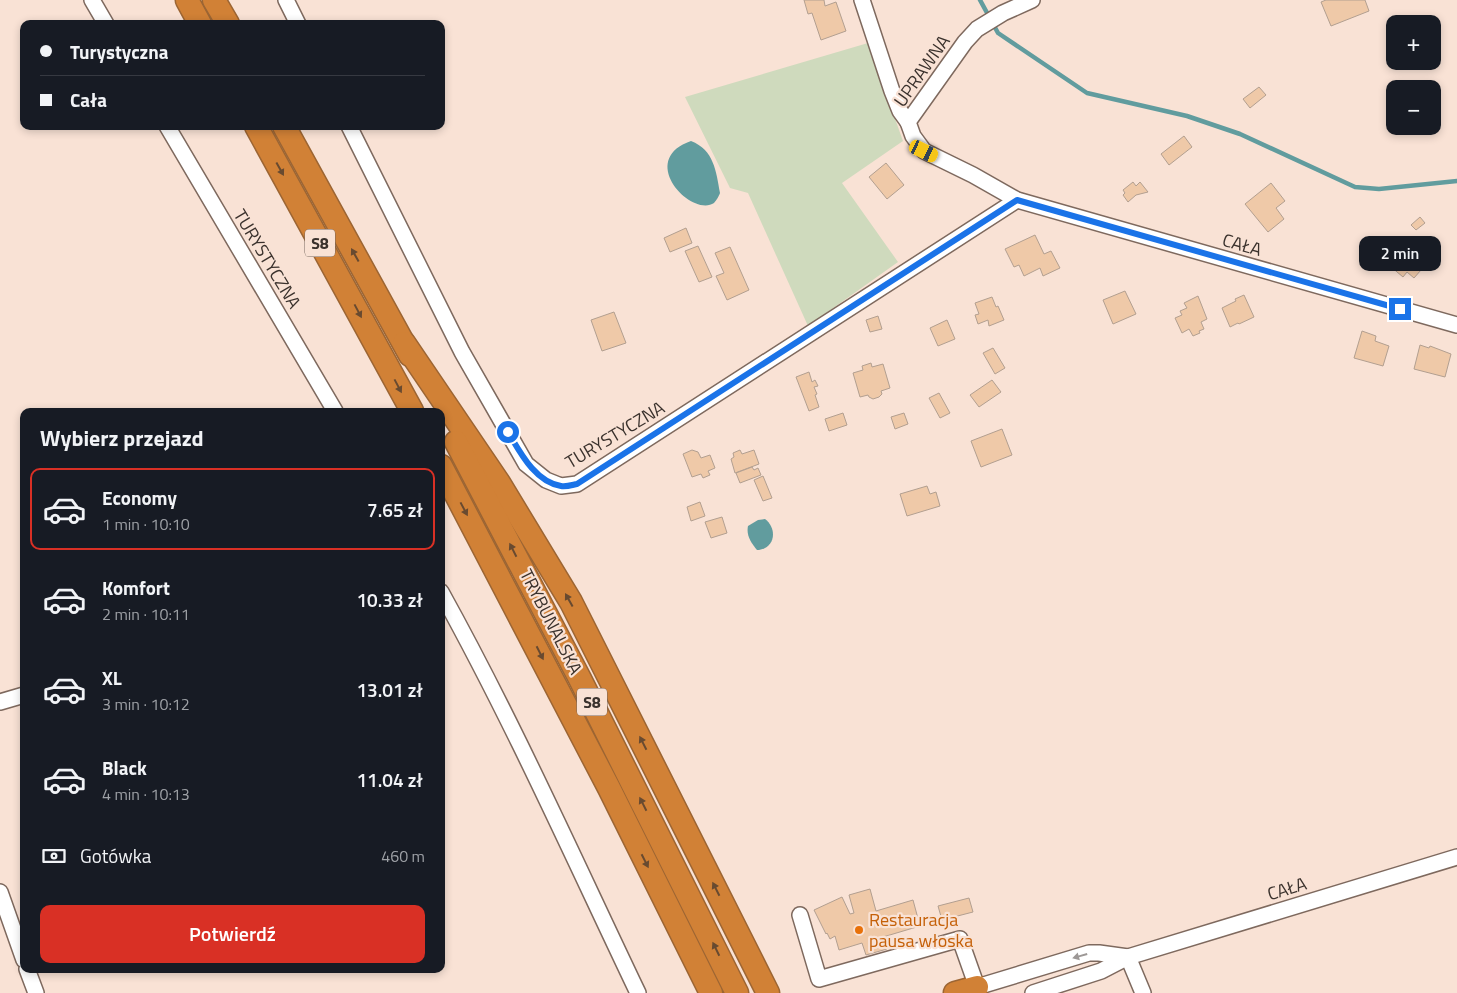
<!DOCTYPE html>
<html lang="pl">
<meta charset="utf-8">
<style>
:root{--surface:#171b24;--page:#20242c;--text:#f1f3f6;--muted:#9ea1a6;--line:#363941;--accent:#d93025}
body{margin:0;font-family:"Titillium Web",sans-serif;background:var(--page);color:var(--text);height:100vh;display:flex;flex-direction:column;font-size:19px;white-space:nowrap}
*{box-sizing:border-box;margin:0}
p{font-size:16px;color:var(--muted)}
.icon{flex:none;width:28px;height:28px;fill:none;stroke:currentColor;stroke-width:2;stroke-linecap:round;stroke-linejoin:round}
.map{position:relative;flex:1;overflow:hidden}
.drawer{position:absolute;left:20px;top:408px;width:425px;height:565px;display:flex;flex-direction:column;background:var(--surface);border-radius:10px;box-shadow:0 2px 8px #0003}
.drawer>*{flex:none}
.guide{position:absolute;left:20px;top:20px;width:425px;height:110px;border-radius:10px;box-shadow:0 2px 8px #0003;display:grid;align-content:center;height:110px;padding:0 20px;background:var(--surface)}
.fabs{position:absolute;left:1386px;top:15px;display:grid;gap:10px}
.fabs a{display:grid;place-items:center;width:55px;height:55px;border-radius:10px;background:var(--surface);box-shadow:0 2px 8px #0003;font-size:25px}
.end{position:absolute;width:22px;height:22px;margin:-11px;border:6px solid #1a73e8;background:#fff;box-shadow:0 0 0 2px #fff}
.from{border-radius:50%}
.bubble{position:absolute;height:35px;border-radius:10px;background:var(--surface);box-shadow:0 2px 8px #0003;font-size:16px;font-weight:600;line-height:35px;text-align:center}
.car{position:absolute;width:15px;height:30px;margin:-15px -8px;border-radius:6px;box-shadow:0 0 4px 1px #0007;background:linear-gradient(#f5c518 24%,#345 0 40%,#f5c518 0 76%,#345 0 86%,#f5c518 0)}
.guide b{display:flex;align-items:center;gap:18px;height:48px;font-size:19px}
.guide b+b{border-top:1px solid var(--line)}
.guide i{width:12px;height:12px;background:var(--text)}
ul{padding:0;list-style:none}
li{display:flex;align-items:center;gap:15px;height:82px;margin:0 10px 8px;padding:0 10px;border:2px solid transparent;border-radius:10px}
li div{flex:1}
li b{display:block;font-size:19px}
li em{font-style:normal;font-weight:600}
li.selected{border-color:var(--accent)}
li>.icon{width:45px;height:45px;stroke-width:1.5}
h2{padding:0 20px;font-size:22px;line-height:60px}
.pay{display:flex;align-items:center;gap:12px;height:55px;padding:0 20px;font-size:19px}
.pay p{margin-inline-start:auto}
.button{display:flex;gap:10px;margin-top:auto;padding:10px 20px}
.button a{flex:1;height:58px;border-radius:10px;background:var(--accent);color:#fff;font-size:20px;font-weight:600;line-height:58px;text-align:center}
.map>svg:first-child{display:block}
.green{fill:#cfdabd}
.water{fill:#619c9e}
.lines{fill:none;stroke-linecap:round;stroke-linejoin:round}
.stream{stroke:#619c9e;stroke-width:4.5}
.building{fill:#efc9a8;stroke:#b29f90}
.minor-casing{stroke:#7e695e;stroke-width:18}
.highway-casing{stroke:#9c6533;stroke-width:25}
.minor{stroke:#fff;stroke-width:15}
.highway{stroke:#d18136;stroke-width:22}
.oneway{fill:#684a30}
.oneway2{fill:#9d9896}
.route{stroke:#1a73e8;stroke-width:6}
.food-dot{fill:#e8710a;stroke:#f9e2d5;stroke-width:2}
.labels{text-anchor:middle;stroke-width:4.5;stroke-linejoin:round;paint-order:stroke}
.shield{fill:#f9e2d5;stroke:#74675f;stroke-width:1}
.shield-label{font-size:16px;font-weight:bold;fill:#3b322d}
.street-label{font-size:18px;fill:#3b322d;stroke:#f9e2d5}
.food-label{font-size:18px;fill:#c56008;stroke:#f9e2d5;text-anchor:start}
</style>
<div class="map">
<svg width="1457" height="993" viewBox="0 0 1457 993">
<rect width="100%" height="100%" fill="#f9e2d5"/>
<polygon class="green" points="868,43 903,141 842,183 898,262 808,326 748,193 730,188 685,97"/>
<g class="water">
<path d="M691,141C714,150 716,171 720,193C719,196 716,201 714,203C692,218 636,160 691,141Z"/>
<path d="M765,519C778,529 775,549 757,550C751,543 746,535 748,526L758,520Z"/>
</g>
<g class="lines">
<polyline class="stream" points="980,0 998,33 1087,93 1187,116 1240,134 1355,187 1379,189 1457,181"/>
</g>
<g class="building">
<polygon points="804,0 824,0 825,6 836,2 846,31 821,40 812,13 808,14"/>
<polygon points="1326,0 1365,0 1369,11 1331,26 1321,2"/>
<polygon points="1259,87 1266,95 1250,108 1243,99"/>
<polygon points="1184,136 1192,147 1169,165 1161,154"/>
<polygon points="886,163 904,185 887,199 869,177"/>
<polygon points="1133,182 1136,186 1140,182 1148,192 1136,195 1128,202 1123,195 1125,193 1123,190"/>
<polygon points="1271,183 1285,201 1276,208 1284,219 1268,232 1245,204"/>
<polygon points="1420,217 1425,223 1416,230 1411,225"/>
<polygon points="686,228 692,243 670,252 664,238"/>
<polygon points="1035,235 1044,254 1051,251 1060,268 1043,276 1040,268 1024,276 1019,265 1014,267 1005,249"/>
<polygon points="1409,244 1428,262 1414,278 1407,272 1403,277 1390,266"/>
<polygon points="698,246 712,277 699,282 685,251"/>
<polygon points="730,247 749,290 727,300 716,276 724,273 715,253"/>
<polygon points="1125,291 1136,314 1113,324 1103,300"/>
<polygon points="1244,295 1254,317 1239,324 1238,323 1230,327 1222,308 1236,301 1235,299"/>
<polygon points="1198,296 1207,319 1201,322 1204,329 1199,331 1200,333 1193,336 1189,329 1182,333 1175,318 1182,315 1180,311 1187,308 1184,303"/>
<polygon points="992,297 996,307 998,306 1004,320 989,326 988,320 978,324 975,315 979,314 975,303"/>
<polygon points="614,312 626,343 602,351 591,320"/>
<polygon points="878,316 882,329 870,332 866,320"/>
<polygon points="947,320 955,339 938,346 930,328"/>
<polygon points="1362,331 1376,336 1375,341 1389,346 1383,366 1354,358"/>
<polygon points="1420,345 1429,348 1430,346 1451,354 1445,377 1414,369"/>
<polygon points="993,348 1005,368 995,374 983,353"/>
<polygon points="871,363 872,367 883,364 890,388 881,391 882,394 879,397 873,399 869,397 868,395 860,397 853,373 863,370 862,366"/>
<polygon points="809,372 812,382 815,380 818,386 814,387 817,394 815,395 819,407 809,411 796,377"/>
<polygon points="992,380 1001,392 979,407 970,395"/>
<polygon points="939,393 950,413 940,418 929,398"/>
<polygon points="843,413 847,425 829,431 825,419"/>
<polygon points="904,413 908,424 895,429 891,417"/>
<polygon points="1002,429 1012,455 981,467 971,441"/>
<polygon points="692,450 698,452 701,458 710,455 715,468 708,471 710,475 703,478 701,474 692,477 683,454"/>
<polygon points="740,450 742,454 754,450 759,464 735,473 731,459 734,457 733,453"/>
<polygon points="752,467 754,470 758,468 761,475 740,483 736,473"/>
<polygon points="763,476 772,498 763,501 754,480"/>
<polygon points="927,486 930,494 936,492 940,506 907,516 900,494"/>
<polygon points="700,502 705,516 691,521 687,507"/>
<polygon points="722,517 727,533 711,538 705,522"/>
<polygon points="870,889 876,911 913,900 920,926 883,937 887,949 866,955 862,943 839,950 835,936 830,939 827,933 826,934 814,910 842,897 850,914 854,913 849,895"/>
<polygon points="969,898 973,912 942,920 938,906"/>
</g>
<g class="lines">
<defs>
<g id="minor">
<polyline points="92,0 106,24"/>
<polyline points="286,0 298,24"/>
<polyline points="862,0 892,91 900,111 908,122"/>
<polyline points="1032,0 1003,13 977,29 965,42 908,122 913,136 924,151 973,175 1017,200 1457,325"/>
<polyline points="167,126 335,411"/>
<polyline points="349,126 462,352 526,464 546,480 561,486 577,484 1017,200"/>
<path d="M441,592C513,722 574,859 638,993"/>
<polyline points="0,702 24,695"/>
<polyline points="0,892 24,960"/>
<polyline points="800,915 819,979 960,939 977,987 977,993"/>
<polyline points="1128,957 1143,993"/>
<polyline points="27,969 36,993"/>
<polyline points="977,987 1089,953 1099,953 1128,957"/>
<polyline points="1033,993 1101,971 1128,957 1457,857"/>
</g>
<g id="highway">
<polyline points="187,0 200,24"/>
<polyline points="214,0 228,24"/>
<polyline points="256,126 412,411"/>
<polyline points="284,126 410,355"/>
<polyline points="404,343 499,483 571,602 768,993"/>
<polyline points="456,442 580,679 737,993"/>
<polyline points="441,466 609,788 711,993"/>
<polyline points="955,993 977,987"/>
</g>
</defs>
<use href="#minor" class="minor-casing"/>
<use href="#highway" class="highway-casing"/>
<use href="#minor" class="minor"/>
<use href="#highway" class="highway"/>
</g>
<defs><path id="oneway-solid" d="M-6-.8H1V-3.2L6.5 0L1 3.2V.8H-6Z" transform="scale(1.25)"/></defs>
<g class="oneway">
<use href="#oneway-solid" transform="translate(280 169) rotate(61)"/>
<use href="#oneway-solid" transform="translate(355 255) rotate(-119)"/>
<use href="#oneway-solid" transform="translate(358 311) rotate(62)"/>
<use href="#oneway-solid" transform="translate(398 386) rotate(62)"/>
<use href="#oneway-solid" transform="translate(464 509) rotate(62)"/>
<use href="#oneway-solid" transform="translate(513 550) rotate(-117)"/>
<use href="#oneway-solid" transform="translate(569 600) rotate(-119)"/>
<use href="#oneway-solid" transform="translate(540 653) rotate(63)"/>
<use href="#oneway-solid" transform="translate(643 743) rotate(-117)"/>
<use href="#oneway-solid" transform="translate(643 804) rotate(-117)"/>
<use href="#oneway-solid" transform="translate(645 861) rotate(63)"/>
<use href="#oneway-solid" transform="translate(716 889) rotate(-117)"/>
<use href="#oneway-solid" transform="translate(716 949) rotate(-116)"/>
</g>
<use class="oneway2" href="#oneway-solid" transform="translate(1080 956) rotate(164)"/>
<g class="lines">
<path class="route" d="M508,432C520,452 535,482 561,486C566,487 572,485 577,484L1017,200L1400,309"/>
</g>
<circle class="food-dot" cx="859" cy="930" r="5"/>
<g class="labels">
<g class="shield">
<rect x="305" y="229.5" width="30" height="27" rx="4"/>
<rect x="577" y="688.5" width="30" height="27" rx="4"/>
</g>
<g class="shield-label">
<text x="320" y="249">S8</text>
<text x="592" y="708">S8</text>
</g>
<g class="street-label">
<text transform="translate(922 71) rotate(-55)" y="6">UPRAWNA</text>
<text transform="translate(1242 245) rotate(16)" y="6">CAŁA</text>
<text transform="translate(267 259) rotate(59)" y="6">TURYSTYCZNA</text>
<text transform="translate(615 435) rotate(-31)" y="6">TURYSTYCZNA</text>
<text transform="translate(551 622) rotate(63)" y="6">TRYBUNALSKA</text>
<text transform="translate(1287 889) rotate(-17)" y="6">CAŁA</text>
</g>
<g class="food-label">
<text x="869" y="926">Restauracja<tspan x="869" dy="21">pausa włoska</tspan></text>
</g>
</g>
</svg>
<div class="fabs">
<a>+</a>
<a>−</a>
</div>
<i class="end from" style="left:508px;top:432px"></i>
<i class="end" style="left:1400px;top:309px"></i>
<div class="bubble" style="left:1359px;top:236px;width:82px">2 min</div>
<i class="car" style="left:924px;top:151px;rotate:116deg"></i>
<div class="guide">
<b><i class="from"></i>Turystyczna</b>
<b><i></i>Cała</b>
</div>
<section class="drawer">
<h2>Wybierz przejazd</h2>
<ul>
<li class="selected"><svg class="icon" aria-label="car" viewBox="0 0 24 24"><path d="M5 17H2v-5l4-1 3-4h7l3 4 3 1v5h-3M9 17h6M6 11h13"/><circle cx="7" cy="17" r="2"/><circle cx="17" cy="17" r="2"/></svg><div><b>Economy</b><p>1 min · 10:10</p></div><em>7.65 zł</em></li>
<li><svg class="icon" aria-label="car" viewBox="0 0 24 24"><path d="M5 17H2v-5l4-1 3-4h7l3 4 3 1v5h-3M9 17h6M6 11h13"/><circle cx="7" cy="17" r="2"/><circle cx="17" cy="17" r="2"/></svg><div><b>Komfort</b><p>2 min · 10:11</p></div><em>10.33 zł</em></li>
<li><svg class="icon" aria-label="car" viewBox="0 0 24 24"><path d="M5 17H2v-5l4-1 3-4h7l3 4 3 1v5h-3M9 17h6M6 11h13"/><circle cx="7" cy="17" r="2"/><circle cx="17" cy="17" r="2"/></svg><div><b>XL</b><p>3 min · 10:12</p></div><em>13.01 zł</em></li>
<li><svg class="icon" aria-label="car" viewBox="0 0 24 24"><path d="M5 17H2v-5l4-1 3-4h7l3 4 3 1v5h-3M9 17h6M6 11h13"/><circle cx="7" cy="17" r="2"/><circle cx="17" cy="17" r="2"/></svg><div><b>Black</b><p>4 min · 10:13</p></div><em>11.04 zł</em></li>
</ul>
<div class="pay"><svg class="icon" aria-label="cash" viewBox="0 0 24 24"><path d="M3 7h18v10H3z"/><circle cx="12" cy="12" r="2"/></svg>Gotówka<p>460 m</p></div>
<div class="button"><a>Potwierdź</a></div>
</section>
</div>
